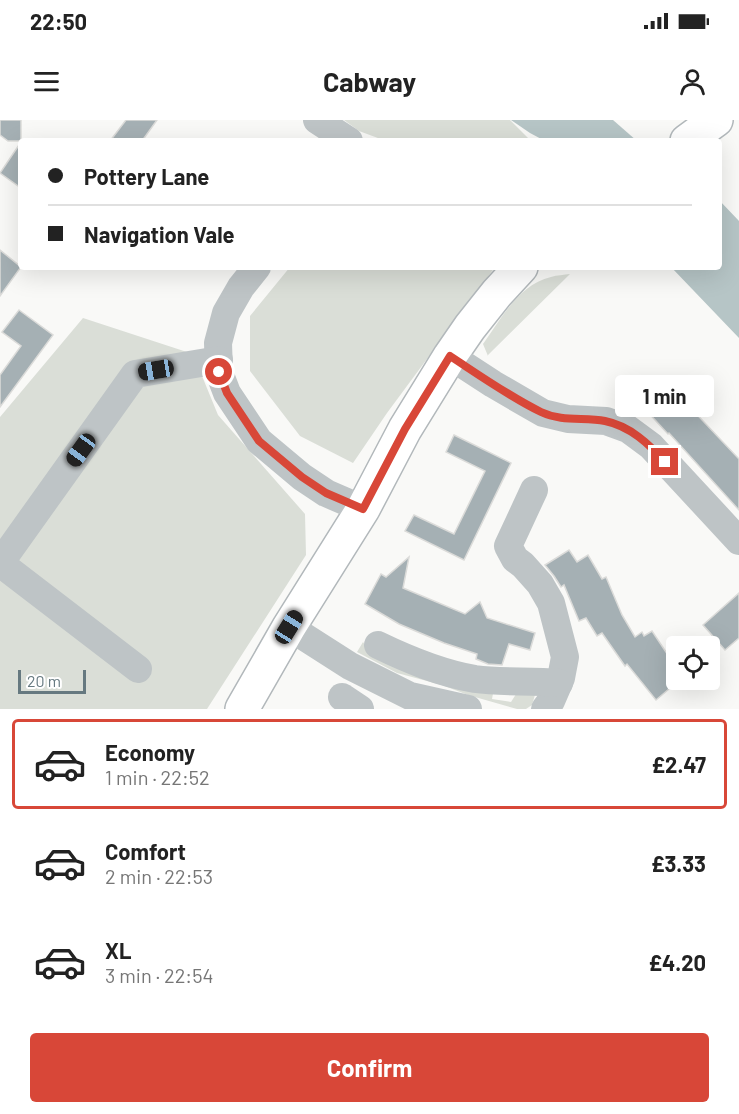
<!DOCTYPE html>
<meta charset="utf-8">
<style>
:root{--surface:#fff;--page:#f6f6f6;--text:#222;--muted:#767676;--line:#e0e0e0;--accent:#d84738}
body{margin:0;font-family:Barlow,sans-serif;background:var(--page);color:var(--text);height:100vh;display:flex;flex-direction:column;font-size:22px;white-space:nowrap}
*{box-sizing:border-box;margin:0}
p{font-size:20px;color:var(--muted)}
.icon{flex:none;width:33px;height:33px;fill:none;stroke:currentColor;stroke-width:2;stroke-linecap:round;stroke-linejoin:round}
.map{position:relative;height:589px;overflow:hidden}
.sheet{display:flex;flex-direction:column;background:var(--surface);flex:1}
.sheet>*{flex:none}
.banner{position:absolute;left:18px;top:18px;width:704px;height:132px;border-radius:6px;box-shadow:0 6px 24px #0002;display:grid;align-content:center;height:132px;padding:0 30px;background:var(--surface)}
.tools{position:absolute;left:666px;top:516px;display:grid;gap:12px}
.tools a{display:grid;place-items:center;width:54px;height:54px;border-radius:6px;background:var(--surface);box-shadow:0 6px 24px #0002;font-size:30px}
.scale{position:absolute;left:18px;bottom:15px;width:68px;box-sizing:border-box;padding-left:6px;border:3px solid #667980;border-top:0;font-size:16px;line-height:21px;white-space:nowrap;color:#667980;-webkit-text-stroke:4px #fff;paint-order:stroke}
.end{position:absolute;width:27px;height:27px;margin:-14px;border:8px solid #d84738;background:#fff;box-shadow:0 0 0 3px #fff}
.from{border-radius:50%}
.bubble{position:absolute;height:42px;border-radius:6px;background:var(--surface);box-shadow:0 6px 24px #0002;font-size:20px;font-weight:700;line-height:42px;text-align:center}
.car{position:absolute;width:18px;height:36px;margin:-18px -9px;border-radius:8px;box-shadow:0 0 4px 2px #0007;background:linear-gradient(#222 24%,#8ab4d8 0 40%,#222 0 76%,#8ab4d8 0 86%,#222 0)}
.banner b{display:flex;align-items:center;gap:21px;height:57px;font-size:22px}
.banner b+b{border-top:2px solid var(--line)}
.banner i{width:15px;height:15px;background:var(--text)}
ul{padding:10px 0 0;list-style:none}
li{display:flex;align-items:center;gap:18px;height:90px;margin:0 12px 9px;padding:0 18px;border:3px solid transparent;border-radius:6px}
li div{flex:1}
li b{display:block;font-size:22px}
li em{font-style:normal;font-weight:700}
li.active{border-color:var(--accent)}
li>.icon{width:54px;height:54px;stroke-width:1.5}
.action{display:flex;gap:12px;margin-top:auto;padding:12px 30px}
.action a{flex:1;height:69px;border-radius:6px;background:var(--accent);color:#fff;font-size:24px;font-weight:700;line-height:69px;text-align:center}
.status{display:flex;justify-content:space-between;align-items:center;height:42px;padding:0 30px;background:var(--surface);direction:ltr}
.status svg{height:16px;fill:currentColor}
header{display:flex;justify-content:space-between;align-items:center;height:78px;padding:0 30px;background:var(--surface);font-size:27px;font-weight:700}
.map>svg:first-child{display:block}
.green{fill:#daded7}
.water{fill:#b6c5c6}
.building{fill:#a5b0b4;stroke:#dbdbd9;stroke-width:1.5}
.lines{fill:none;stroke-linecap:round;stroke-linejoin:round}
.major-casing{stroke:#b2b8bb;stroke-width:36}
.minor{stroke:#bec4c6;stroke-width:28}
.major{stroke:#fff;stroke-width:33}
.route{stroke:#d84738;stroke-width:8}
</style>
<div class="status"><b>22:50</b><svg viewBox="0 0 49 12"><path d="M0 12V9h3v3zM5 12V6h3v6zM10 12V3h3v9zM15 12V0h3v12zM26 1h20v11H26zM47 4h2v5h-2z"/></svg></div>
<header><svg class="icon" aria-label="menu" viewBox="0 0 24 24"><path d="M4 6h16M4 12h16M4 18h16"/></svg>Cabway<svg class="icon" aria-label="person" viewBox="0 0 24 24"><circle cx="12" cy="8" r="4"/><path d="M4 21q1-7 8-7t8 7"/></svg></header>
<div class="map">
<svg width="739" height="589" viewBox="0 0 739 589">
<rect width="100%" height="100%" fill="#f9f9f7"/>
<g class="green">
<polygon points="344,0 510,0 531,21 386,21 359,11"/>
<polygon points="290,147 495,147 387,293 353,343 300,316 250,251 250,196"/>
<path d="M570,154L488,235V236L483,224C502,198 518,165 551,157C557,155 564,155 570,154Z"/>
<polygon points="83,198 193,234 218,295 305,394 306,435 207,589 0,589 0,297"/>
<polygon points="363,522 371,534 494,568 492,579 511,582 518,571 537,568 532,585 526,589 517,589 468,575 442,565 397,553 357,532"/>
</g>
<g class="water">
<polygon points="511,0 613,0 637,21 545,21 530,13"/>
<polygon points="719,80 739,101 739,218 671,147 718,147"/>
</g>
<g class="building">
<polygon points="0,0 21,0 21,21 8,21 0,15"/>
<polygon points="126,0 157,0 142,21 110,21"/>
<polygon points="21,22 21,68 0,53"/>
<polygon points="0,130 21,147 0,176"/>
<polygon points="19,190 53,215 0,287 0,255 21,226 2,212"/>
<polygon points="669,265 739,339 739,390 669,313 668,314 644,288"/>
<polygon points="454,315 511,343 464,440 405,411 414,395 454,414 485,351 446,332"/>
<polygon points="569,430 577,442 588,435 602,459 606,457 622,495 635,517 642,512 644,516 652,511 668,535 676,528 676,563 656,580 627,544 625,546 602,513 597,516 586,498 579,501 564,465 561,467 554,456 545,445"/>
<polygon points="409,437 403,468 465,494 480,482 487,498 535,513 530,530 509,524 502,545 488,544 476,539 477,534 444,523 399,504 365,484 381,454 386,457"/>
<polygon points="739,473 739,518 725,530 703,505"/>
</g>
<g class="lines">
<defs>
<g id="major">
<polyline points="687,21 716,0"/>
<polyline points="242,589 289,507 363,389 405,309 450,236 470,207 497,173 521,147"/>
</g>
</defs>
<use href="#major" class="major-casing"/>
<g class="minor">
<polyline points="317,0 349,21"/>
<polyline points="257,147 241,167 226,193 218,223 219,252 227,273 259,321 302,357 326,373 363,389"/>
<polyline points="450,236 493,264 543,293 568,299 606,301 628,309 651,326 739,421"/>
<polyline points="534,370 508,426 515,439 523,445 540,464 551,483 565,537 561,558 551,581 545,589"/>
<polyline points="289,507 350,546 410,576 468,589"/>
<path d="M378,525C409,540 440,553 475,559C502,563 531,560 559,563"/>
<polyline points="138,549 0,443 135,254 219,240"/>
<polyline points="342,577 360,589"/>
</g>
<use href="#major" class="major"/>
</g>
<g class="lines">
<path class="route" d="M219,252L227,273L259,321L302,357L326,373L363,389L405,309L450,236C479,255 510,277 541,292C562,302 584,297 605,301C630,306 649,324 665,342"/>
</g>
</svg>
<div class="tools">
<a><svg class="icon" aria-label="locate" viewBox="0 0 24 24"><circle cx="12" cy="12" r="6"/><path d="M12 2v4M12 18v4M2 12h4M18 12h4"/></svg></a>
</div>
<div class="scale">20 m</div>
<i class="end from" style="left:219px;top:252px"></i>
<i class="end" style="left:665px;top:342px"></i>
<div class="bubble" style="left:615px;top:255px;width:99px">1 min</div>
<i class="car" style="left:156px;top:250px;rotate:261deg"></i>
<i class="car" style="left:81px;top:330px;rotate:216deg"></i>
<i class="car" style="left:289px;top:507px;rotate:32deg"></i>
<div class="banner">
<b><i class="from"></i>Pottery Lane</b>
<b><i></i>Navigation Vale</b>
</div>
</div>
<section class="sheet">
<ul>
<li class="active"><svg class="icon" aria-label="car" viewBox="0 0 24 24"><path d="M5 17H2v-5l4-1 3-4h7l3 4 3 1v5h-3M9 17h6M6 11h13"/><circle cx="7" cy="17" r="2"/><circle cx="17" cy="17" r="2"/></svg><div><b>Economy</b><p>1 min · 22:52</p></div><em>£2.47</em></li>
<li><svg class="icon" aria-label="car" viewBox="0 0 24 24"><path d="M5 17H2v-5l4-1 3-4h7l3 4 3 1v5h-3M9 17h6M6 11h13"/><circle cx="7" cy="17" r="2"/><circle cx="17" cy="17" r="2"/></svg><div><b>Comfort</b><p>2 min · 22:53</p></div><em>£3.33</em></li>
<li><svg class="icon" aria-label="car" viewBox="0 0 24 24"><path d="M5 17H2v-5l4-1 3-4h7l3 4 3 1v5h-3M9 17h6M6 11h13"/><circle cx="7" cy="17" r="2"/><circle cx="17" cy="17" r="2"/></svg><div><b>XL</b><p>3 min · 22:54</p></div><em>£4.20</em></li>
</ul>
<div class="action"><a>Confirm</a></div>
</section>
